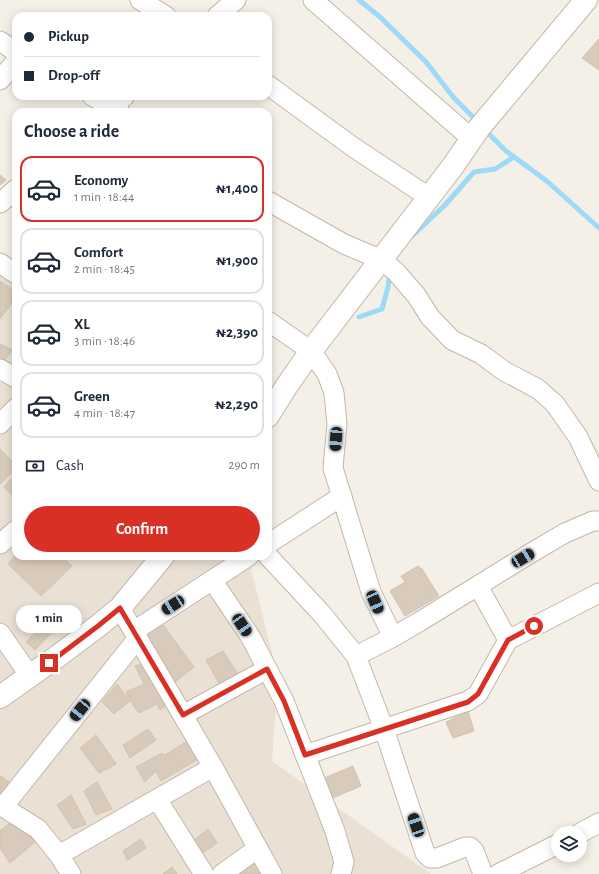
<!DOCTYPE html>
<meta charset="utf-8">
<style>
:root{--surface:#fff;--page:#f6f6f7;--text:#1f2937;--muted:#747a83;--line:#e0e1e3;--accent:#d93025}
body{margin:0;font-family:"Alegreya Sans",sans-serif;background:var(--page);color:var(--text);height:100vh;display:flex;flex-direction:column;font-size:15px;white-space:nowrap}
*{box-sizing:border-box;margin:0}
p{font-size:13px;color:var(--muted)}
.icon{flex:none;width:22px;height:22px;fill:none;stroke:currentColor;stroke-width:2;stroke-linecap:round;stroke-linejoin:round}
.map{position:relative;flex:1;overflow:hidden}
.panel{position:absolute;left:12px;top:108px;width:260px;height:452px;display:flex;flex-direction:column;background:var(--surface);border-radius:12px;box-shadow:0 2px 10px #0003}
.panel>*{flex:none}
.top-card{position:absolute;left:12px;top:12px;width:260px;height:88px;border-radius:12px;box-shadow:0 2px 10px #0003;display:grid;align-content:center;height:88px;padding:0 12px;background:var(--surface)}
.tools{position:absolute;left:551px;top:826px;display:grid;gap:8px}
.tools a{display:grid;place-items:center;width:36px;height:36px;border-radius:50%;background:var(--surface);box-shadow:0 2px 10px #0003;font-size:20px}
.end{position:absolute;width:18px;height:18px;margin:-9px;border:5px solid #d93025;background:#fff;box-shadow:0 0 0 2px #fff}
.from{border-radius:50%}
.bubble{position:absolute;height:28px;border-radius:14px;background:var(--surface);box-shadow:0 2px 10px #0003;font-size:13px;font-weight:700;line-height:28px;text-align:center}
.car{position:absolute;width:12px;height:24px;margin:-12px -6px;border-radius:5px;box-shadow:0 0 3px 1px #0007;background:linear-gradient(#222 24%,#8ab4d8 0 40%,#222 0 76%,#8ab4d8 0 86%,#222 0)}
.top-card b{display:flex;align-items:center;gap:14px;height:38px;font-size:15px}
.top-card b+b{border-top:1px solid var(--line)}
.top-card i{width:10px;height:10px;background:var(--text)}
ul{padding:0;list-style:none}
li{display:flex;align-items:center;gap:12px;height:66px;margin:0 8px 6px;padding:0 4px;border:2px solid var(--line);border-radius:12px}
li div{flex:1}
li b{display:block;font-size:15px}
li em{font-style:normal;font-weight:700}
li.selected{border-color:var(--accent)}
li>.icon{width:36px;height:36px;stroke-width:1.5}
h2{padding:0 12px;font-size:18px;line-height:48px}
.pay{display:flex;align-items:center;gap:10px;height:44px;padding:0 12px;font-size:15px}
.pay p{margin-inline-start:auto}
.primary-button{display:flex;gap:8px;margin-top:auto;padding:8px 12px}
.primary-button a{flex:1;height:46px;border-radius:24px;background:var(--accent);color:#fff;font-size:16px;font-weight:700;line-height:46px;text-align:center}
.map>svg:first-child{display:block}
.residential{fill:#eae1d4}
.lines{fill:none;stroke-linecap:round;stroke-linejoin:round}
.stream{stroke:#9ddaf8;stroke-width:5}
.building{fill:#d8cbbb;stroke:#d4c2ad}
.minor-casing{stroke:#c2b7a8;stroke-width:21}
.tertiary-casing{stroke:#c2b7a8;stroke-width:24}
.minor{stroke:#fff;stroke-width:19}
.tertiary{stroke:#fff;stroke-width:22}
.route{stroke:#d93025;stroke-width:5}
</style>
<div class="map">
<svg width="599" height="874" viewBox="0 0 599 874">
<rect width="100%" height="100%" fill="#f5f0e7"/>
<polygon class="residential" points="0,266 16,278 16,556 248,556 278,678 272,761 431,874 0,874"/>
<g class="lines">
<g class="stream">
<polyline points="359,0 380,17 426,62 454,98 478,122"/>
<polyline points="485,130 506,151 548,182 599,228"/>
<polyline points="411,237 445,205 474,172 495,169 514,157"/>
<polyline points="359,317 382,309 388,287 390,273"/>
</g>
</g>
<g class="building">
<polygon points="599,39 599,70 582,58"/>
<polygon points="0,175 6,180 0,185"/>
<polygon points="0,281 16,292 16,298 0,319"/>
<polygon points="0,344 13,350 3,362 0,360"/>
<polygon points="0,449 16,465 16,468 0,484"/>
<polygon points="16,474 16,498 4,487"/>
<polygon points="16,555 16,556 62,556 72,566 41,596 8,564"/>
<polygon points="418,566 422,569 439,596 405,616 390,591 405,582 401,576"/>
<polygon points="54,614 62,622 35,650 26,642"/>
<polygon points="161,622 194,667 174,683 140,635"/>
<polygon points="223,651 240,677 220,685 206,660"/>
<polygon points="145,663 169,703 160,710 157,704 139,713 133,705 126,692 144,684 135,666"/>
<polygon points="117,684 130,701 114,714 102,702"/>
<polygon points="468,711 474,731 453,738 446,722"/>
<polygon points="148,729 156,740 130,758 123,745"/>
<polygon points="96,735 116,764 99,773 80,748"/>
<polygon points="189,740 200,758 161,781 156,771 145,782 136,767 162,753 165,755"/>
<polygon points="353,766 361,786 330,799 322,779"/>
<polygon points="0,776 11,783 2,795 0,794"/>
<polygon points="97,782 112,809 96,815 84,791"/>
<polygon points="71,795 86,824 73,829 57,805"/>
<polygon points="15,819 35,842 10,863 0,848 0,831"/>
<polygon points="208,829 217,843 197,857 189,844"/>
<polygon points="141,839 146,848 127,860 123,851"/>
<polygon points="255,858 263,871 258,874 234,874"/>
<polygon points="172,867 177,874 163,874"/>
</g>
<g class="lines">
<defs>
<g id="minor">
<polyline points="140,0 166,16"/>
<polyline points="313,0 472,139"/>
<polyline points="217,16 236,0"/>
<polyline points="0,41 16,52"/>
<polyline points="0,80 16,61"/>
<polyline points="268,85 353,147 430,198"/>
<polyline points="92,96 120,112"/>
<polyline points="106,112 125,96"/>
<polyline points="268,201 344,244 382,260 396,272 416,295 430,317 452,340 481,354 504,371 538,389 555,404 578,437 599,481"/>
<polyline points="0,203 16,189"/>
<polyline points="0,263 16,274"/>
<polyline points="268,321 311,351 327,374 334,393 337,424 333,468 371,592 393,637"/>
<polyline points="0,369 16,378"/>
<polyline points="0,424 16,408"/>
<polyline points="0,544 16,530"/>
<polyline points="268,544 342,496"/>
<polyline points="268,556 322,614 356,656 384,729 425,853 430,858 437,858 465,847 470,847 474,851 483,874"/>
<polyline points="212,580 250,636 284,701 335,831 344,862 341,874"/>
<polyline points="478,586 508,640"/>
<polyline points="120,608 213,767 272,874"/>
<polyline points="134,631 249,556"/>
<polyline points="0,633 30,676"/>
<polyline points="356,656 393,637 419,622 531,553 565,533 593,521 599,521"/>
<polyline points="183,715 267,669"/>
<polyline points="305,755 468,701 478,694 508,640 599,593"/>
<polyline points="157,799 204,874"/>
<polyline points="0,805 38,829 59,855 71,874"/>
<polyline points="3,807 138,638"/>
<polyline points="580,833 599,823"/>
<polyline points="59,855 213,767"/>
<polyline points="222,874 258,848"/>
<polyline points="498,874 558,844"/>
</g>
<g id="tertiary">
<polyline points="268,416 286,387 311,351 453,166 479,128 586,0"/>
<polyline points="0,697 58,656 98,626 120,608 163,556"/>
</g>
</defs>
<use href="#minor" class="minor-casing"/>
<use href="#tertiary" class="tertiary-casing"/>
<use href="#minor" class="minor"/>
<use href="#tertiary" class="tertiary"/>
</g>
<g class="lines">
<polyline class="route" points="49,663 98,626 120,608 183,715 267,669 284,701 305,755 468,702 478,694 508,640 534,626"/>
</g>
</svg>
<div class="tools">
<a><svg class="icon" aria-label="layers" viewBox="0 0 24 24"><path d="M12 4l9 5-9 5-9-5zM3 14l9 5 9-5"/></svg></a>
</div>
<i class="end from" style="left:534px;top:626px"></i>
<i class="end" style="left:49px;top:663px"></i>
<div class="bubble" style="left:16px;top:605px;width:66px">1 min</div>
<i class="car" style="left:336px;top:439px;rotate:184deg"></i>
<i class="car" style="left:523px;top:558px;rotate:59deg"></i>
<i class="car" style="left:375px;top:602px;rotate:156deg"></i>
<i class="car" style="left:173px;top:605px;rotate:237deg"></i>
<i class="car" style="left:242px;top:625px;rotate:146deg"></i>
<i class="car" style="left:80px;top:710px;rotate:219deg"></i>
<i class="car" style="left:416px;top:825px;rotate:341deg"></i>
<div class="top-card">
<b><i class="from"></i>Pickup</b>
<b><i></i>Drop-off</b>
</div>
<section class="panel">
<h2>Choose a ride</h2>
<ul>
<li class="selected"><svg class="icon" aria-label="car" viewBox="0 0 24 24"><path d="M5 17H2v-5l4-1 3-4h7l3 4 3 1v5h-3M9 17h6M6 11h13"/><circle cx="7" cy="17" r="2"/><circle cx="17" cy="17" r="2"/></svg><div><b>Economy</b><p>1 min · 18:44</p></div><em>₦1,400</em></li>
<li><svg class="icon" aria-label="car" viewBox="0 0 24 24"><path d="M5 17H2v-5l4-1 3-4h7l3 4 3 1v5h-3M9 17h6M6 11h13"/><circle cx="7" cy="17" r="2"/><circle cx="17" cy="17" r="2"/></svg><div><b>Comfort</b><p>2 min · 18:45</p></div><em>₦1,900</em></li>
<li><svg class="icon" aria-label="car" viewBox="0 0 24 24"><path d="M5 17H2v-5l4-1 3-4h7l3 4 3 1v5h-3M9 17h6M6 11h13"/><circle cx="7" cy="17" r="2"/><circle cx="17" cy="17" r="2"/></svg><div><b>XL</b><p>3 min · 18:46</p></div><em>₦2,390</em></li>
<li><svg class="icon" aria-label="car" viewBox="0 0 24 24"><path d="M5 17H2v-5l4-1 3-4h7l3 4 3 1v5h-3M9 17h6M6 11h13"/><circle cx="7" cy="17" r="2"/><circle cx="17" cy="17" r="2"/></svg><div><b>Green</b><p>4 min · 18:47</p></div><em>₦2,290</em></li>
</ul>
<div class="pay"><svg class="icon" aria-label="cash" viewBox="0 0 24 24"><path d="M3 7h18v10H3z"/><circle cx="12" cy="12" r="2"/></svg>Cash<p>290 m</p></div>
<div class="primary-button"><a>Confirm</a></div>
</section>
</div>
